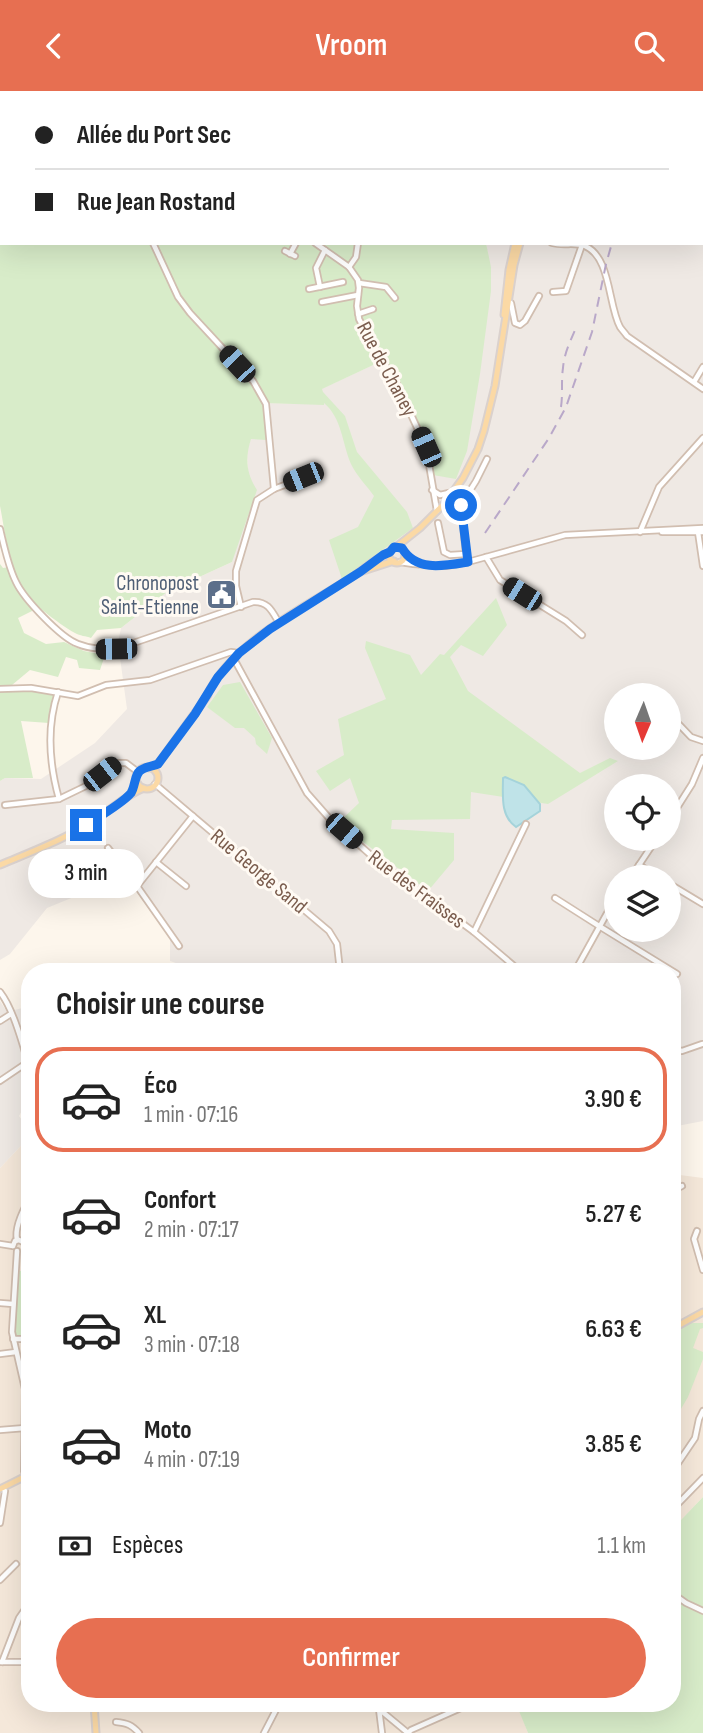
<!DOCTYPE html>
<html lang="fr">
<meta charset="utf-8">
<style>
:root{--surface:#fff;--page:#f2f2f2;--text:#222;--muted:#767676;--line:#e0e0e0;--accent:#e76f51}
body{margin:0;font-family:"Sofia Sans Condensed",sans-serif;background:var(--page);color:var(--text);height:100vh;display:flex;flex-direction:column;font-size:26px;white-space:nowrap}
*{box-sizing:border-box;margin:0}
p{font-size:23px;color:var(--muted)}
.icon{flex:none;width:38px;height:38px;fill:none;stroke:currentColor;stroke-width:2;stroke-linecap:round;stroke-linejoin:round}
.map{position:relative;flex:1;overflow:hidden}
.sheet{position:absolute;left:21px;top:872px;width:660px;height:749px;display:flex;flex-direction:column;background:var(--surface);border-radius:28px;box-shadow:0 7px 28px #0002}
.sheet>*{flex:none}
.top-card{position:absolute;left:0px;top:0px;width:704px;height:154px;box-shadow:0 7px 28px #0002;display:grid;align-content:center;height:154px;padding:0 35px;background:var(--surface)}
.needle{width:46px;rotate:182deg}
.buttons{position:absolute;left:604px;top:592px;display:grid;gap:14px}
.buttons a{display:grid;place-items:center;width:77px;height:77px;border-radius:50%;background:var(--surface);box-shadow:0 7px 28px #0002;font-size:35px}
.end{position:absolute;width:32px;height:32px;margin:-16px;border:9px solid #1a73e8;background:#fff;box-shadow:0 0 0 4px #fff}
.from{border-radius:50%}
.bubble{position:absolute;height:49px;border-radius:24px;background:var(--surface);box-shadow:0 7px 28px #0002;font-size:23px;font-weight:600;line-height:49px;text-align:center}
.car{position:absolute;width:21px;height:42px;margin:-21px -10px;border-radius:9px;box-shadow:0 0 5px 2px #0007;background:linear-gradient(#222 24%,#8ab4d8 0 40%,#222 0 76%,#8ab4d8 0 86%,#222 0)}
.top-card b{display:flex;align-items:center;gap:24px;height:66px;font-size:26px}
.top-card b+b{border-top:2px solid var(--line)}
.top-card i{width:18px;height:18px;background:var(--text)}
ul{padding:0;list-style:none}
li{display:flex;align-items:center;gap:21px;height:105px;margin:0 14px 10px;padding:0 21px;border:4px solid transparent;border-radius:28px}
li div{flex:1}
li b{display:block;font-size:26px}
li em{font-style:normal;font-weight:600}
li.active{border-color:var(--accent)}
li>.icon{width:63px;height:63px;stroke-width:1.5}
h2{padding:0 35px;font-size:32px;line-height:84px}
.pay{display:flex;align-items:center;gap:18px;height:77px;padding:0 35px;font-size:26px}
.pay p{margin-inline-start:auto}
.cta{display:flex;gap:14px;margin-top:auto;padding:14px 35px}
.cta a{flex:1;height:80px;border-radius:42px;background:var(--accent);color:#fff;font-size:28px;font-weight:600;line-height:80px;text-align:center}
header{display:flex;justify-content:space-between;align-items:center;height:91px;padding:0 35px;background:var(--accent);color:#fff;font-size:32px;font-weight:600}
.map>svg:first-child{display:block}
.residential{fill:#f5e8da}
.industrial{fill:#efe9e4;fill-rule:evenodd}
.green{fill:#d8ecc9}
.water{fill:#bfe3e8;stroke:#a5d3da;stroke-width:2}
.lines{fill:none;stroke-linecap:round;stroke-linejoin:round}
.minor-casing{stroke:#d1beb0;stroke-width:8}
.major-casing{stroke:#dad1cd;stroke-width:9}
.minor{stroke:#fff;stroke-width:4.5}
.major{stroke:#fbd9a5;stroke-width:5}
.rail{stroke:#b9a8c9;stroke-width:2;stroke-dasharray:10 7;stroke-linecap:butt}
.route{stroke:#1a73e8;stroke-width:9}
.labels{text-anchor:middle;stroke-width:6;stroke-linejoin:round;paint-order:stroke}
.street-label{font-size:21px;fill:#7a5c4d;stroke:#fffaf3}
.service-label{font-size:21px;fill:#4e5e75;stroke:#fffaf3;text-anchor:end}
</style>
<header><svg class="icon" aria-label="back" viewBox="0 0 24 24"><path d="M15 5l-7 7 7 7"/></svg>Vroom<svg class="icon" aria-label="search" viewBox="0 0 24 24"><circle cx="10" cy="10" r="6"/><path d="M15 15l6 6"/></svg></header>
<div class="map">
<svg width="703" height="1642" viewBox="0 0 703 1642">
<rect width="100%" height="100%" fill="#fdf6ec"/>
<g class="residential">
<polygon points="30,1045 30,1612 478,1612 478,1615 518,1615 528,1642 0,1642 0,1077"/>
<polygon points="672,1083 703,1087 703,1406 679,1431 672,1435"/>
</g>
<g class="industrial">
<path d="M607,0H703V1030L672,1036V880H199L170,870V847L125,785L47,817L10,863L0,869V690L5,687L41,688L95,652L127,618L118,552L121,537L172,497L180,492L184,493L232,471L248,386L247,360L251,347L267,348L264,312L324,313L321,298L384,269L490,177L486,152H702V2H605ZM616,604H668V656H616ZM616,695H668V747H616ZM616,786H668V838H616Z"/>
<polygon points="0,910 7,921 30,915 30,1005 19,1025 30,1040 30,1045 0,1077"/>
</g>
<g class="green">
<path d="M0,0H608L607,2H2V152H486L491,176V200L480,283L467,360L456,388L433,384L429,359L384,269L322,298L323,301L345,325L357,361L407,421L413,437L342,488L329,449L358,436L374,405C367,395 356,384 351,373C342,352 342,327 324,312V314L264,312L267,349L251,348C245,367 246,382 257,399L232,471L184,493L180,492L172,497L121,537L97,539L91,547C86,545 80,545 75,542C59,533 25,508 17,491C9,473 4,435 0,415Z"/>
<polygon points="0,473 3,477 9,476 14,494 34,519 18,527 24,542 46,553 64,551 84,560 105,564 100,579 79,577 77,569 66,566 58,586 30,579 12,594 28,599 56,603 52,618 49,620 50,622 49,632 21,630 33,687 5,687 0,690"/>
<polygon points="496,507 507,534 483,565 461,554 450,566 468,600 580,682 610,667 618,670 548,713 471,701 470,728 392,729 391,738 454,742 454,769 428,800 338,732 359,712 350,687 330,700 316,680 344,664 338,628 386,608 365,557 366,550 410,564 421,584 440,563 444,564"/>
<polygon points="240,591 272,647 267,663 256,653 255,647 244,637 235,637 207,616 223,594"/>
<polygon points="19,1180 30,1180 30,1247 16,1247 15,1240"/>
<polygon points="689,1232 703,1232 703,1237 700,1238 693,1257 703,1261 703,1268 688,1306 672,1333 672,1241"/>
<polygon points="703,1406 703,1642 528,1642 517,1615 478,1615 478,1612 672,1612 672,1435 679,1431"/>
</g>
<path class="water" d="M505,686L524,694L540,713V720L516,736C500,725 503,704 503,687Z"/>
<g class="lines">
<defs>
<g id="minor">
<polyline points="499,0 501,2"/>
<polyline points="528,2 532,0"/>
<polyline points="0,32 2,33"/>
<polyline points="153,152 178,206 190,222 253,290 266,313 274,398"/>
<polyline points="315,152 349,176 358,189 359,197 357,215 359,228 376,260 395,289 426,356 437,420"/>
<path d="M552,152C563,155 576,151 585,155C611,166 608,214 620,236C622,239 625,242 627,245L703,298"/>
<polyline points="285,160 295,165"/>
<polyline points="290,163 296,152"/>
<polyline points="349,176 356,166 358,152"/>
<polyline points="359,192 386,196 395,207"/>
<polyline points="320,196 316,177 325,159"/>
<polyline points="309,198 343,191"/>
<polyline points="553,201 566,200 582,154"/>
<polyline points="506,210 511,212 515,232 520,234 525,230 539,205"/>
<polyline points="322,211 358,204"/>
<polyline points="358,223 373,218"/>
<polyline points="694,291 703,276"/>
<polyline points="432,399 440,404 453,401"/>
<polyline points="438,432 444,461 450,464 466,463 468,471"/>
<path d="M0,438C4,455 8,475 16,491C24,508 61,547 78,553C90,558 103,558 116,558L253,511C268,510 272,520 279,532"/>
<polyline points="640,441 659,396 703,347"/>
<polyline points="662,441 703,441"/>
<polyline points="698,441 703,475"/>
<polyline points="466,463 461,414 476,390 487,368"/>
<polyline points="405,464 418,473"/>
<polyline points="486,466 500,489 566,530 582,544"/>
<polyline points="400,471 413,473 446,475 468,471 565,444 703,437"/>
<polyline points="241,516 236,495 236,480 257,409 274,398 308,385"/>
<polyline points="234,568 307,702 329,727 374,767 474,841 520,880"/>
<polyline points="0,598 31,597 78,605 106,594 150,589 231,561 239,562"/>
<path d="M58,601C46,637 49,672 59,708"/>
<polyline points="670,624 691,646 703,650"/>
<polyline points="155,693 329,840 337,853 340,880"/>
<polyline points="5,714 59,708 88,694 116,672 126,672 138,681"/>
<polyline points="668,731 692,693 703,667"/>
<polyline points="108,757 137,795 193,725"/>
<polyline points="156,771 186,795"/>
<polyline points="639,774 658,786"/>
<polyline points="631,786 657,747"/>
<polyline points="668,792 703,813"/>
<polyline points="137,795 179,855"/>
<polyline points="555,807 599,835 677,883"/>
<polyline points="474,841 526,733"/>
<polyline points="575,880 616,806"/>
<path d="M0,901C14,919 23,955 30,978"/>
<polyline points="0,930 11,923"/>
<polyline points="672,958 682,960 702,953"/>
<polyline points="0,990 28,971"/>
<polyline points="672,1100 682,1095"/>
<polyline points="697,1140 694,1148 703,1179"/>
<path d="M17,1149C14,1136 23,1119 30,1107"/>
<polyline points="0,1153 13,1155"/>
<polyline points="13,1155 15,1150 19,1149 25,1152 25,1156"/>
<polyline points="17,1160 12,1241 25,1298 24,1380 30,1405"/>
<polyline points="672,1201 674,1207 672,1214"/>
<polyline points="0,1212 13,1213"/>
<polyline points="13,1248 30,1248"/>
<polyline points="0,1263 16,1261"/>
<polyline points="0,1339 25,1337"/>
<polyline points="672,1381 695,1347 699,1328 703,1320"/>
<polyline points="672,1419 703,1387"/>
<polyline points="0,1432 5,1400 3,1397"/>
<polyline points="0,1489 16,1473"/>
<polyline points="672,1502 686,1512 703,1520"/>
<polyline points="0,1571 30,1571"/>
<polyline points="2,1571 19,1527 30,1511"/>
<polyline points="373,1612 379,1618 382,1642"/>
<polyline points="383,1612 401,1612"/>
<polyline points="379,1618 408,1642"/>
<path d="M116,1631C127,1632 132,1634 139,1642"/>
<polyline points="264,1642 278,1615 278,1612"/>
<polyline points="408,1642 411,1639 463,1616"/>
</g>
<g id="major">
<polyline points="658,2 660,0"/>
<polyline points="504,224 509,179 515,152"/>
<polyline points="396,456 420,437 445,412 463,387 478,358 484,340 495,295 514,174 520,152"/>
<circle cx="397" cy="464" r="8"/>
<polyline points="363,480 394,470"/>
<path d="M206,606C231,552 301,518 349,488C363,479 375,467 390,461"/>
<circle cx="147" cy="687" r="11"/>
<polyline points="149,677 158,673 208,604"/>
<path d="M0,774C33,760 68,747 98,727C114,716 126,704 144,697"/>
<polyline points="672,1238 703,1221"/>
<polyline points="0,1398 30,1383"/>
<polyline points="94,1612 96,1642"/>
</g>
</defs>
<use href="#minor" class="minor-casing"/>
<use href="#major" class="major-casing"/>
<use href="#minor" class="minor"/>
<use href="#major" class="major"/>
<g class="rail">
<polyline points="702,14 703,12"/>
<path d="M561,316C563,303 561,290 563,277C564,263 570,251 575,239"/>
<polyline points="485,442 549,347 566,316 592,241 606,173 612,152"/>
</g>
</g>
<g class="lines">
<path class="route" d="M86,734C97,727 123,712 131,702C136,694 134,681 143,678C148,675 153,675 158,673L195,623L218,586L239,562L270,538L360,481L383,464L390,461L394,456L402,457C416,481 444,475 468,471L461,414"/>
</g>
<defs>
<symbol id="civic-square" viewBox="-11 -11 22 22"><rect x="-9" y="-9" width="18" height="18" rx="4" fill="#5c6f8a" stroke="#fffaf3"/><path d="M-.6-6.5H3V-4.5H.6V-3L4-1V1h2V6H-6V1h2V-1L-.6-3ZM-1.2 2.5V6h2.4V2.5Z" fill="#fff"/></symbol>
</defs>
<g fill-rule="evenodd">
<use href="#civic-square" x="204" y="486" width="35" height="35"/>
</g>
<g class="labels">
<g class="street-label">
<text transform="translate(387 278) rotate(62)" y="7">Rue de Chaney</text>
<text transform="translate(259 780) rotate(40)" y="7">Rue George Sand</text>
<text transform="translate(417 798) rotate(37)" y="7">Rue des Fraisses</text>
</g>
<g class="service-label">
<text x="199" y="499">Chronopost<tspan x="199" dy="24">Saint-Etienne</tspan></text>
</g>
</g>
</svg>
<div class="buttons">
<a><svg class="needle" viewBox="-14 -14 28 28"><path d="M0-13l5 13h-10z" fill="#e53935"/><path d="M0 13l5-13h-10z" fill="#767676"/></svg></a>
<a><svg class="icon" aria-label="locate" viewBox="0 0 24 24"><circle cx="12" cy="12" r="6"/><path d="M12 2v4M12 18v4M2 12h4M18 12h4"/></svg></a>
<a><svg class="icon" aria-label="layers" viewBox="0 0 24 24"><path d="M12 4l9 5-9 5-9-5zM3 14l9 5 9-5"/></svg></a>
</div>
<i class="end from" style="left:461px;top:414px"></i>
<i class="end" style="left:86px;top:734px"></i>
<div class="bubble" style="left:28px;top:758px;width:116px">3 min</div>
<i class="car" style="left:237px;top:273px;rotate:317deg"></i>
<i class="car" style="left:426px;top:356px;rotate:336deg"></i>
<i class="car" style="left:303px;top:386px;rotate:248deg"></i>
<i class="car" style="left:522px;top:503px;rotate:302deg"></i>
<i class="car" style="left:116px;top:558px;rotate:269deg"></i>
<i class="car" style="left:102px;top:683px;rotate:52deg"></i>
<i class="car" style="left:344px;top:740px;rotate:131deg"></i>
<div class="top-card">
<b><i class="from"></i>Allée du Port Sec</b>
<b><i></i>Rue Jean Rostand</b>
</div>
<section class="sheet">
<h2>Choisir une course</h2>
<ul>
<li class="active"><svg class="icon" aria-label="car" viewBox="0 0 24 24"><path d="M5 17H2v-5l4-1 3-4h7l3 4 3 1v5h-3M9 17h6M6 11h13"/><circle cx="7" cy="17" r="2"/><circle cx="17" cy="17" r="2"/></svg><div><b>Éco</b><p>1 min · 07:16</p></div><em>3.90 €</em></li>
<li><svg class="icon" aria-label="car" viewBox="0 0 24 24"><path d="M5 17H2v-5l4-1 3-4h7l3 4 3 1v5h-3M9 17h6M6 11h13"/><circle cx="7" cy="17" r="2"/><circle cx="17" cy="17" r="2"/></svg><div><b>Confort</b><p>2 min · 07:17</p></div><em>5.27 €</em></li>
<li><svg class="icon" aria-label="car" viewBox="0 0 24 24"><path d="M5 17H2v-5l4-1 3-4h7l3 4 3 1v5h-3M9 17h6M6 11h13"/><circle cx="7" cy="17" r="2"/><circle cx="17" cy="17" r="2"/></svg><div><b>XL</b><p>3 min · 07:18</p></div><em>6.63 €</em></li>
<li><svg class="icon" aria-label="car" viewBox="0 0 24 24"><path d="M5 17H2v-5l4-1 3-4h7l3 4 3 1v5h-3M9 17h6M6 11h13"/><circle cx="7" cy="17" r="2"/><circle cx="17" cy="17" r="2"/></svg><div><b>Moto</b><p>4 min · 07:19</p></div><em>3.85 €</em></li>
</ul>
<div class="pay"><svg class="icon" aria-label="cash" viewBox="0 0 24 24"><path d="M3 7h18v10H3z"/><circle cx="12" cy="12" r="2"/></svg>Espèces<p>1.1 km</p></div>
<div class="cta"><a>Confirmer</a></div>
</section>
</div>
